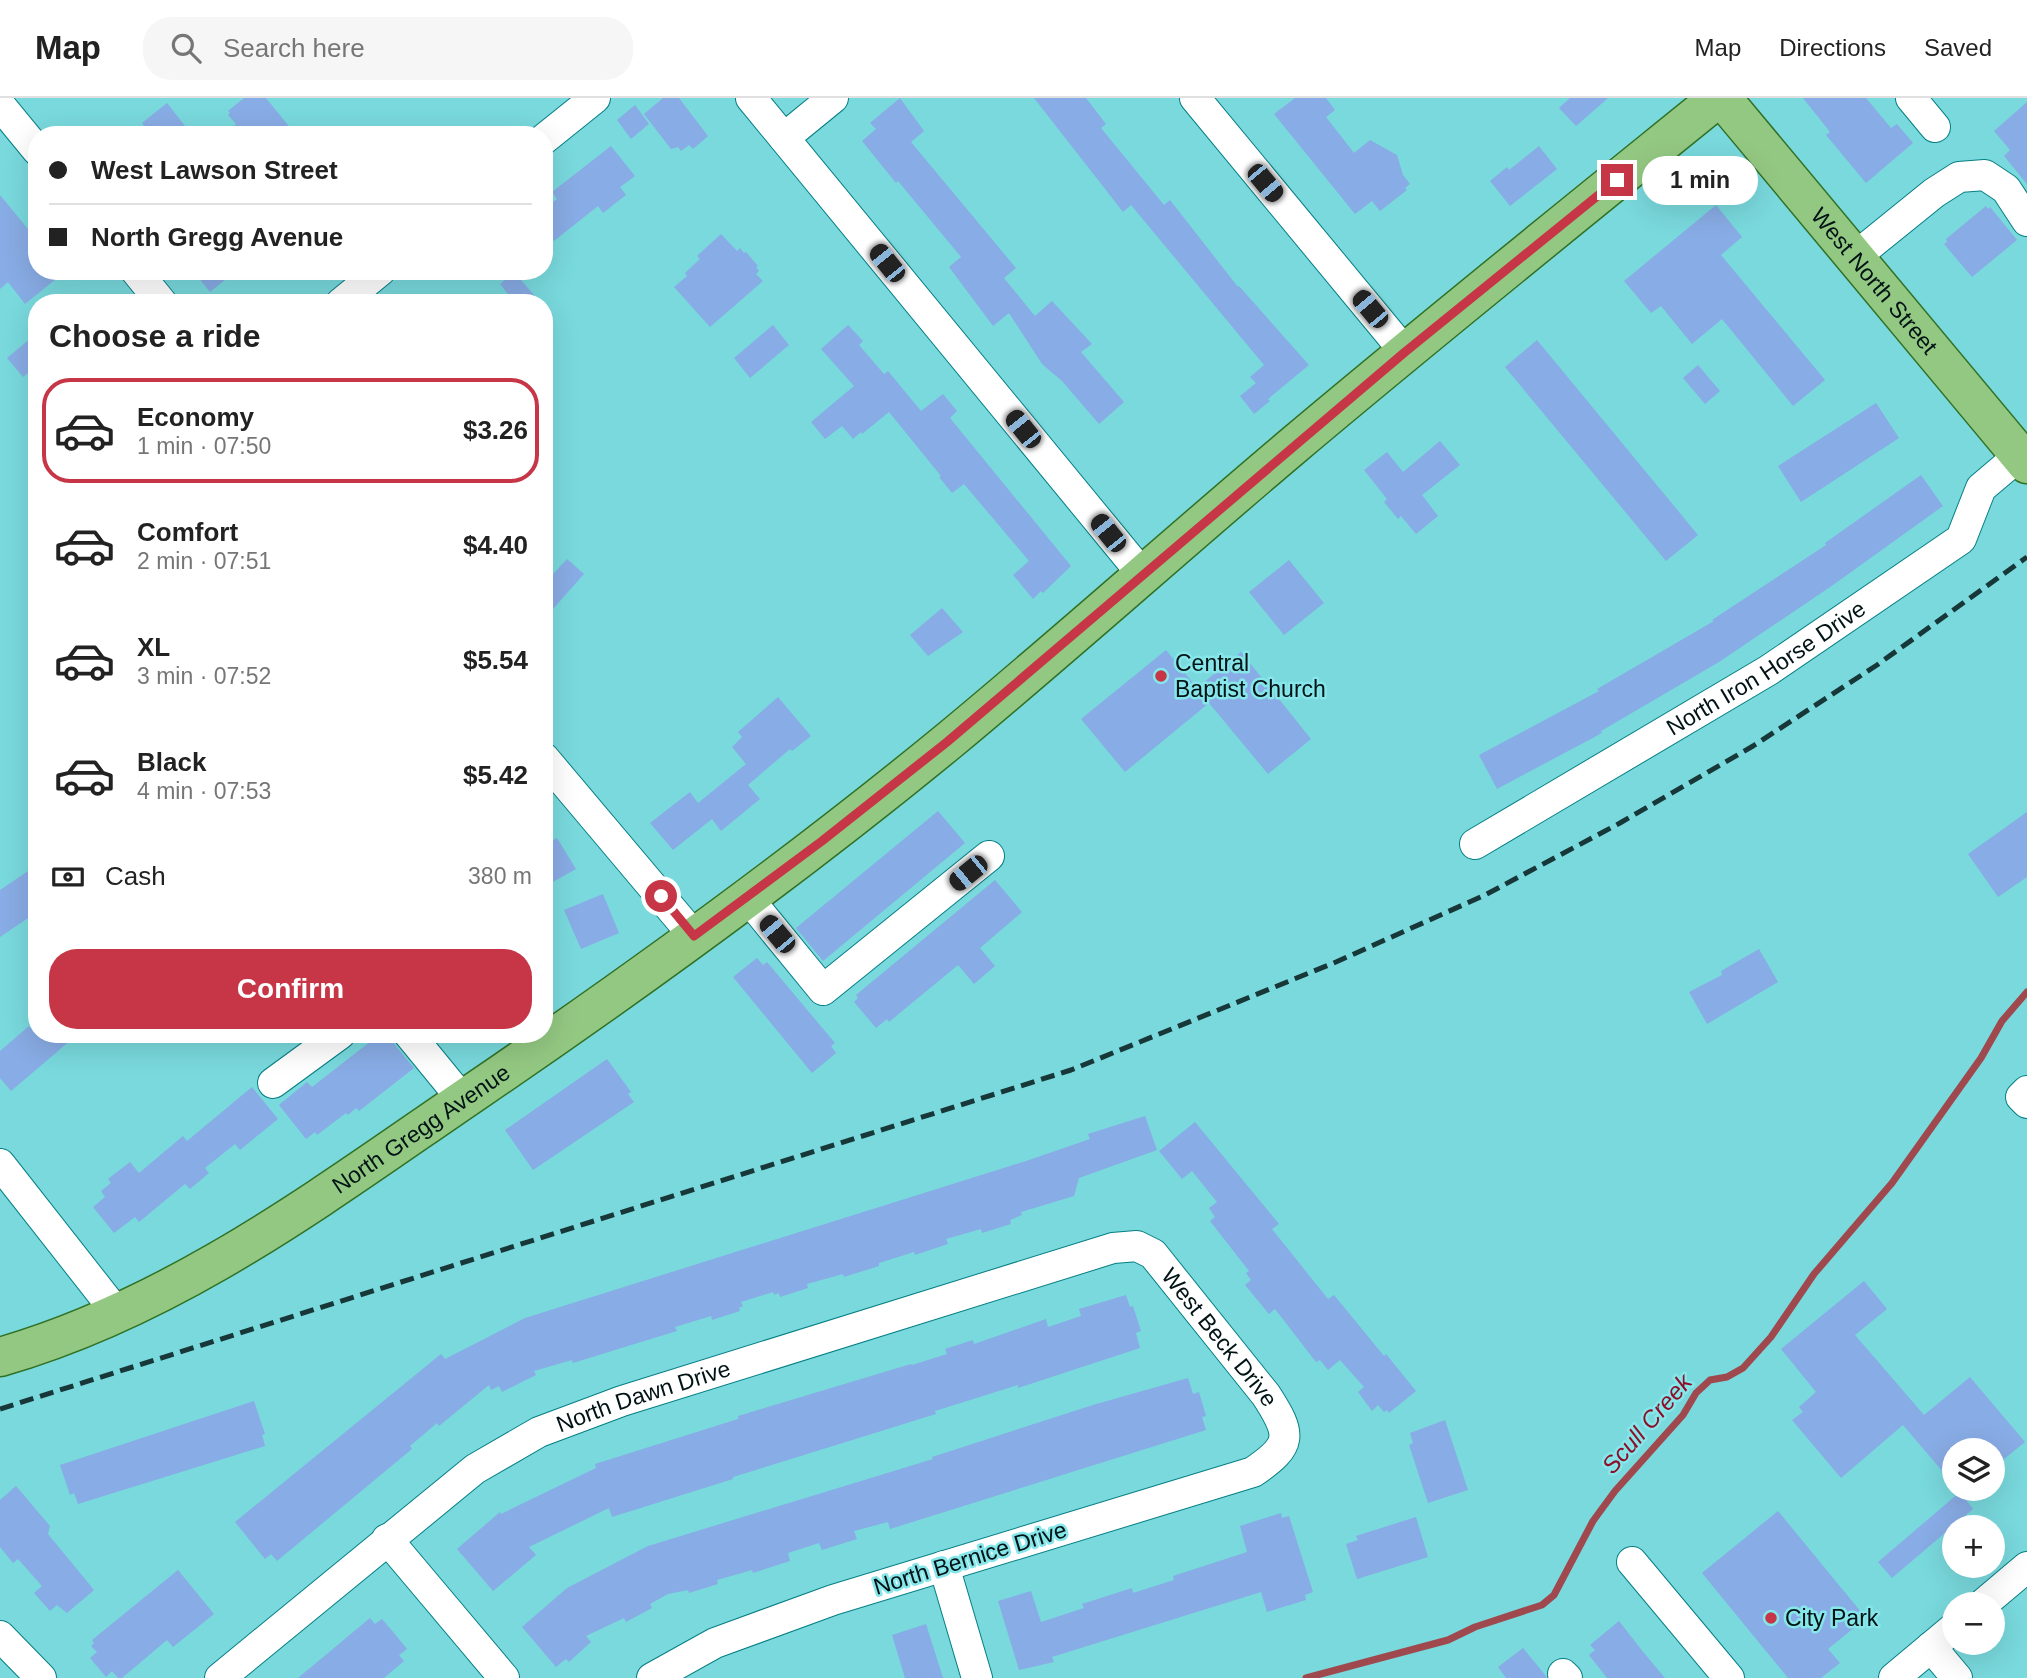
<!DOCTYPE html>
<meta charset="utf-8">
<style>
:root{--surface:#fff;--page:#f6f6f6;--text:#222;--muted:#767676;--line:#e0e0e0;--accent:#c63646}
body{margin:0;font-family:Arial,sans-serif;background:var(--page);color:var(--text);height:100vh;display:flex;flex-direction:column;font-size:26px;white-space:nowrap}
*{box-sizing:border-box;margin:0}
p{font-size:23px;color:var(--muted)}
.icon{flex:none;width:38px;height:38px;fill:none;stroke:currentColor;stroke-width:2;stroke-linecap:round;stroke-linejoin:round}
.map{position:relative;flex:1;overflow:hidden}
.side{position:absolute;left:28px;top:196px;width:525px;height:749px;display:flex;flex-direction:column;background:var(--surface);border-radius:28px;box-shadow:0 7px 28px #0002}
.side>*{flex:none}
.guide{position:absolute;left:28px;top:28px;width:525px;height:154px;border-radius:28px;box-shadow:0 7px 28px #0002;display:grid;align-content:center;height:154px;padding:0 21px;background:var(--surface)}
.fabs{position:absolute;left:1942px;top:1340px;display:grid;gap:14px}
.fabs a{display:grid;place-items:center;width:63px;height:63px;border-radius:50%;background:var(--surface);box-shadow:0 7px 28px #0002;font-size:35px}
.end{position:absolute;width:32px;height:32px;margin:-16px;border:9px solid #c63646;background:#fff;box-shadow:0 0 0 4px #fff}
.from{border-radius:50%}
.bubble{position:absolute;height:49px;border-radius:24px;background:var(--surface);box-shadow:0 7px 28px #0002;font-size:23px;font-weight:700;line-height:49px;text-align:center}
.car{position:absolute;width:21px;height:42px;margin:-21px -10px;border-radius:9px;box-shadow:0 0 5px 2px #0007;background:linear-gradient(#222 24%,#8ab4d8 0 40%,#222 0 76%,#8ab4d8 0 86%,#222 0)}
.guide b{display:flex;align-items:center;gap:24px;height:66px;font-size:26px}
.guide b+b{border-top:2px solid var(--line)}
.guide i{width:18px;height:18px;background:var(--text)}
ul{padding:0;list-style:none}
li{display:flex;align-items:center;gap:21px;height:105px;margin:0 14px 10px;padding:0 7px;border:4px solid transparent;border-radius:28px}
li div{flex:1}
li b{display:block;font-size:26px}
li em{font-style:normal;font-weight:700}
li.current{border-color:var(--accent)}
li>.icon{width:63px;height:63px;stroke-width:1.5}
h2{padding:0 21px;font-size:32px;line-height:84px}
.pay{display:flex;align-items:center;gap:18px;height:77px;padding:0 21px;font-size:26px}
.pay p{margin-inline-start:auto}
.button{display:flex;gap:14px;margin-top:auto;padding:14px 21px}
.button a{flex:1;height:80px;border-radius:28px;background:var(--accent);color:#fff;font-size:28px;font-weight:700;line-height:80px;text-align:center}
header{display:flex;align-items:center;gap:42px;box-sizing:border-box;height:98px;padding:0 35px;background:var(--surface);border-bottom:2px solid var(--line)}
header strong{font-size:33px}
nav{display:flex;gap:38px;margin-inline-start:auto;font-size:24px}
.search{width:490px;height:63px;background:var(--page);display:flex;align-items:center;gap:18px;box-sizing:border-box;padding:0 24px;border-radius:28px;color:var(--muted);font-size:26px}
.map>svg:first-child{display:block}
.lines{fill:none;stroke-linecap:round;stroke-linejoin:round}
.stream{stroke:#9f484d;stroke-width:7}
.building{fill:#88ace5}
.minor-casing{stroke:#057f84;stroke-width:32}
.major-casing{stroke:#317125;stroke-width:41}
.minor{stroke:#fff;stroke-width:30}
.major{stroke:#93c882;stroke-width:38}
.rail{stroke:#173739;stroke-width:5;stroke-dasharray:14 7;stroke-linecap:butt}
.route{stroke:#c63646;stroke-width:9}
.poi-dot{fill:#c63646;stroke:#86e6ea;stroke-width:2.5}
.labels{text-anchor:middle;stroke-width:5;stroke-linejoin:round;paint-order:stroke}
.street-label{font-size:23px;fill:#011314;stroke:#86e6ea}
.poi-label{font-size:23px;fill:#011314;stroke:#86e6ea;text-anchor:start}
.water-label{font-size:24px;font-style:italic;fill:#8d0f27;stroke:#86e6ea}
</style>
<header>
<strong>Map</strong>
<div class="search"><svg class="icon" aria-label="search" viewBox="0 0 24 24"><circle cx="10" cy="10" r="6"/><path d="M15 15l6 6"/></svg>Search here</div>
<nav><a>Map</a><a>Directions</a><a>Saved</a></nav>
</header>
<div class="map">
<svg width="2027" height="1580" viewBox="0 0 2027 1580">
<rect width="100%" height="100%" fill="#79d9dd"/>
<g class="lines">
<polyline class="stream" points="1306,1580 1448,1542 1475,1529 1542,1507 1554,1497 1593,1423 1615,1393 1683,1317 1696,1295 1710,1282 1727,1279 1743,1270 1771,1239 1814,1176 1892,1085 1981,960 2002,923 2027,894"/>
</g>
<g class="building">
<polygon points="244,0 266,0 296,37 223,37 236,26 228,17 230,15 228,13"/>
<polygon points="663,0 679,0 708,38 693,51 689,47 681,53 678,49 671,51 644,16"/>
<polygon points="900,0 924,33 911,44 1016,170 1004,180 1035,218 1052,203 1092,246 1081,254 1124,304 1099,326 1062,283 1042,266 1009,215 993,228 949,169 961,159 898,83 896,85 862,43 876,31 870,25"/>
<polygon points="1034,0 1086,0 1106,26 1101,30 1164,107 1170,102 1238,189 1239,188 1309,267 1268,301 1270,303 1254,316 1240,298 1256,285 1250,279 1264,267 1131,107 1123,114"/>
<polygon points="1295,0 1326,0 1335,12 1326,19 1354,55 1370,42 1397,57 1403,77 1410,86 1405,90 1407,92 1380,113 1372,103 1355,116 1274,16"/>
<polygon points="1570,0 1608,0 1576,28 1559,10"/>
<polygon points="1803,0 1866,0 1891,30 1897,26 1913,45 1866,85 1826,37 1830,34"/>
<polygon points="2027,4 2027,86 2004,58 2010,52 1994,33"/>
<polygon points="167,5 192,37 151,37 142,25"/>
<polygon points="635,7 649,26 631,41 617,22"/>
<polygon points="611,48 635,78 620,89 626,97 603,115 598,108 554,143 544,131 544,111 557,101 552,94"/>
<polygon points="1539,48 1557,71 1510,108 1490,83 1507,69 1509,72"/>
<polygon points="0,97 37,142 37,173 66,173 25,206 8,184 0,191"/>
<polygon points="1716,107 1742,139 1721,157 1825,282 1793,308 1722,221 1692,246 1661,208 1651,215 1624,183"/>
<polygon points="1986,108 1988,111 1990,109 2017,142 1972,179 1944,146 1947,144 1946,141"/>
<polygon points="721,136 737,153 740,150 744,155 746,154 758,168 756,169 759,173 756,176 763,183 710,229 674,189 687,178 685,175 700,161 697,158"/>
<polygon points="193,173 236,173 210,194"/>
<polygon points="514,174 541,205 515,205 500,186"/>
<polygon points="773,227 789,247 750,280 734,260"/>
<polygon points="848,227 863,243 859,247 884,276 888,273 921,313 943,296 957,313 950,320 1071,468 1043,495 1041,493 1033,501 1013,477 1029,463 964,386 952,395 939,379 941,378 889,314 862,336 861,334 853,341 842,328 825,341 811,324 854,288 821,251"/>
<polygon points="37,235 37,268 23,279 7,260"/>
<polygon points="1537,242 1698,437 1666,463 1505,269"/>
<polygon points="1698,267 1720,293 1705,306 1683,280"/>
<polygon points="1876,305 1899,340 1801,404 1778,368"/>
<polygon points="1440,343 1460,367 1422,397 1438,418 1416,436 1401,418 1398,421 1384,404 1387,401 1364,372 1387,354 1403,374"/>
<polygon points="1921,377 1943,408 1833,487 1719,564 1601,633 1602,635 1497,691 1479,657 1599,593 1597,591 1714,523 1712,522 1826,447 1825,445"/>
<polygon points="567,461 584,476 544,521 544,486"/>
<polygon points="1289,462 1324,505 1284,537 1249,494"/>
<polygon points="942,510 963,534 928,558 910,537"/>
<polygon points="1166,552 1197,590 1241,554 1311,641 1268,676 1209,605 1125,674 1081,621"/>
<polygon points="778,599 811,638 792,653 790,651 748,687 760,701 721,733 712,721 673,752 650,725 690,694 698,705 746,666 732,649 742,639 738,634"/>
<polygon points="938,713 965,745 823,863 796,830"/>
<polygon points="2027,714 2027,779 1998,799 1968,756"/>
<polygon points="557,740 576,771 544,789 544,747"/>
<polygon points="37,767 37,814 0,839 0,792"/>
<polygon points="995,782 1022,814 980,850 995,868 974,886 958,867 889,924 887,921 876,930 854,904 858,900 856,897"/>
<polygon points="603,796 619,835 581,851 564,812"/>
<polygon points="1759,851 1778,884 1707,926 1689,894 1722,877 1721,873"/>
<polygon points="757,860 763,867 767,864 835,945 831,948 836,955 812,975 733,879"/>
<polygon points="29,928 36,936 78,936 11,993 0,980 0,953"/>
<polygon points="380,936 391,936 395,947 414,970 359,1013 356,1010 348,1017 346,1015 317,1037 315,1034 306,1041 279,1007 307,984 312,989"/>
<polygon points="607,961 631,994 628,996 634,1004 533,1072 505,1032"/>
<polygon points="252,989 278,1021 240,1052 235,1046 205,1070 209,1075 190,1091 185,1086 139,1124 135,1119 114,1135 93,1109 105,1099 101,1093 111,1085 108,1081 130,1064 139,1075 183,1038 187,1043"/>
<polygon points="1145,1018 1157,1052 1079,1080 1074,1098 1021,1114 1022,1117 1010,1122 1011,1126 982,1135 981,1131 946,1141 948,1146 915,1157 914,1154 879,1165 879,1168 844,1179 843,1176 807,1186 808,1190 780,1199 779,1195 774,1197 773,1194 741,1204 743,1208 739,1210 740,1213 712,1222 711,1218 675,1229 677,1233 641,1244 573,1265 572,1262 534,1273 536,1277 502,1294 499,1288 491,1292 489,1287 439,1328 437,1325 410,1348 412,1351 277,1463 271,1456 265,1461 235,1424 441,1256 445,1261 525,1220 1026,1063 1090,1041 1088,1036"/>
<polygon points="1195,1024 1279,1126 1272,1131 1328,1201 1334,1197 1384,1258 1386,1256 1416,1293 1389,1315 1387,1312 1384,1314 1378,1307 1372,1313 1358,1294 1364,1289 1340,1262 1328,1272 1320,1262 1316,1264 1275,1211 1269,1216 1245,1187 1251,1182 1246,1175 1249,1173 1210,1123 1215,1119 1209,1110 1217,1104 1192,1073 1182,1081 1159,1053"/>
<polygon points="1864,1183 1887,1211 1855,1237 1924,1317 1970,1279 2025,1344 1993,1370 1993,1353 1955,1353 1955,1388 1903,1327 1841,1380 1792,1322 1803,1314 1799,1309 1816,1294 1781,1251"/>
<polygon points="1126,1197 1130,1209 1133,1208 1141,1233 1136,1235 1140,1250 1018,1290 1018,1287 935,1313 936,1316 733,1379 733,1381 612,1419 609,1410 529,1449 536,1457 493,1493 457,1451 500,1414 501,1416 596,1370 595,1366 738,1321 738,1318 911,1266 912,1267 947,1256 945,1251 973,1242 974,1246 1046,1221 1048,1229 1081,1218 1079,1211"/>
<polygon points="1188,1280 1193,1296 1199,1294 1206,1318 1202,1319 1206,1332 890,1431 888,1424 854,1433 857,1441 822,1452 819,1445 788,1455 790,1463 753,1475 752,1472 717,1482 718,1486 689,1495 688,1492 668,1496 650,1506 652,1510 626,1524 624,1520 586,1538 591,1544 569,1564 566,1561 556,1569 522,1529 567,1490 648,1448 933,1361 932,1359 1093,1307"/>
<polygon points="254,1303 265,1336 262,1337 265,1348 78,1406 74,1395 70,1397 60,1367"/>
<polygon points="1445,1322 1468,1392 1428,1405 1409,1347 1413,1345 1410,1335"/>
<polygon points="16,1388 50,1428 48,1436 94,1492 67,1515 57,1507 50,1513 34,1495 42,1488 18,1461 13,1465 0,1449 0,1402"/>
<polygon points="1960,1394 1973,1411 1892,1480 1878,1464"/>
<polygon points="1778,1413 1866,1520 1828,1551 1840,1565 1821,1580 1788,1580 1702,1475"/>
<polygon points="1281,1415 1282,1420 1289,1418 1313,1494 1305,1497 1306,1502 1267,1514 1261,1494 1052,1559 1054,1564 1019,1572 998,1503 1031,1493 1041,1524 1084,1510 1082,1506 1132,1490 1133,1495 1174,1482 1173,1478 1247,1454 1240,1428"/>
<polygon points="1416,1419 1428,1459 1357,1481 1346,1446 1358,1442 1356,1438"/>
<polygon points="178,1472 214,1516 173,1549 167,1542 122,1580 118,1580 112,1573 106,1579 90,1560 97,1554 91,1548 94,1545 92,1542"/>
<polygon points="370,1520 375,1526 382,1521 394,1535 407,1551 399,1557 404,1563 384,1580 298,1580"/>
<polygon points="1619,1523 1644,1555 1665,1580 1607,1580 1589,1557 1595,1552 1590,1547"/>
<polygon points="926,1526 943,1580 905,1580 892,1537"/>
<polygon points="1523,1550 1546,1578 1546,1580 1506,1580 1498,1569"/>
</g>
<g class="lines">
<defs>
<g id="minor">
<polyline points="751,0 1143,477"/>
<polyline points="1195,0 1405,254"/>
<polyline points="1911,0 1935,29"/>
<polyline points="0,7 37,52"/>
<polyline points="784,40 833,0"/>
<polyline points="544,41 595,0"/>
<polyline points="1855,159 1934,95 1959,79 1985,77 2006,91 2027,123"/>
<polyline points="136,173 162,205"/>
<polyline points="341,205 380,173"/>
<polyline points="544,660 694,838"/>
<path id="s1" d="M1475,746L1769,572L1961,441L1981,390L2020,357"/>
<polyline points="747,799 823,892 989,758"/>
<polyline points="409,936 463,1002"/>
<polyline points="273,985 340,936"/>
<polyline points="2027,993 2021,999 2027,1005"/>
<polyline points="0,1066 117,1215"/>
<polyline points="387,1441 504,1580"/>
<polyline points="1632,1464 1729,1580"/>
<polyline points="944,1468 977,1580"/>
<polyline points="1982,1507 2027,1469"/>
<polyline points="0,1538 41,1580"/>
<polyline points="1931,1549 1957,1580"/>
<polyline points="1563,1576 1567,1580"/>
<path id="s2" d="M220,1580L475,1371L539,1334L622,1303L1113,1150L1137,1148L1153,1156L1266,1297C1292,1337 1293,1347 1253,1374L833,1502L715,1545L652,1580"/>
<polyline points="1894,1580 1955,1529"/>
</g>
<g id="major">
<path id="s3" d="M1722,0L2027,366"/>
<path id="s4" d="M0,1259C178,1208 326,1095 476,993C639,882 799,766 951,641C1067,545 1179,444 1294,347C1434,229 1576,115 1718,0"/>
</g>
</defs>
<use href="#minor" class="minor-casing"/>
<use href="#major" class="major-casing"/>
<use href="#minor" class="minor"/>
<use href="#major" class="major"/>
<polyline class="rail" points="0,1311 1071,972 1336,864 1485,797 1620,725 1753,648 1877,567 2027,459"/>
</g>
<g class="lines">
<polyline class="route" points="661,798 694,838 822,743 947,644 1405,254 1617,82"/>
</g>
<g class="poi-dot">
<circle cx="1161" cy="578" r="7"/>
<circle cx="1771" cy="1520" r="7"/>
</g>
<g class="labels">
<g class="street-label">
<text dy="8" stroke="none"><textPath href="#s3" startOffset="238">West North Street</textPath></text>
<text dy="8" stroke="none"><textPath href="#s1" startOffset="340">North Iron Horse Drive</textPath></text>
<text dy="8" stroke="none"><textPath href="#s4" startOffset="481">North Gregg Avenue</textPath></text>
<text dy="8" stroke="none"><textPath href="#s2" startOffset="1155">West Beck Drive</textPath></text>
<text dy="8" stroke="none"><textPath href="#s2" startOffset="514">North Dawn Drive</textPath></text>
<text transform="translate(970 1460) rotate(-17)" y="8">North Bernice Drive</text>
</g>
<g class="poi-label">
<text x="1175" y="573">Central<tspan x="1175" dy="26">Baptist Church</tspan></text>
<text x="1785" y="1528">City Park</text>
</g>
<g class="water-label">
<text transform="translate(1647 1326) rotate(-49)" y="8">Scull Creek</text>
</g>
</g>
</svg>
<div class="fabs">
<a><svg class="icon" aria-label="layers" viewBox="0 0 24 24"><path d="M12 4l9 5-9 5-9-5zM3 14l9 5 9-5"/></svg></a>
<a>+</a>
<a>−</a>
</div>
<i class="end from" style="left:661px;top:798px"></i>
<i class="end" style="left:1617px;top:82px"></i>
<div class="bubble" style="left:1642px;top:58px;width:116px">1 min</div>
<i class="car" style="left:1265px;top:85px;rotate:140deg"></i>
<i class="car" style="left:887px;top:165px;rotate:321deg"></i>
<i class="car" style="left:1370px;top:211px;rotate:320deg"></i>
<i class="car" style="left:1023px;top:331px;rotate:321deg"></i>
<i class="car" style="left:1108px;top:435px;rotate:321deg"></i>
<i class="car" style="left:968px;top:775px;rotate:231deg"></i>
<i class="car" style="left:777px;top:836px;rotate:320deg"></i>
<div class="guide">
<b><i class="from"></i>West Lawson Street</b>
<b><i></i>North Gregg Avenue</b>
</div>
<section class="side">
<h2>Choose a ride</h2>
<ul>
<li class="current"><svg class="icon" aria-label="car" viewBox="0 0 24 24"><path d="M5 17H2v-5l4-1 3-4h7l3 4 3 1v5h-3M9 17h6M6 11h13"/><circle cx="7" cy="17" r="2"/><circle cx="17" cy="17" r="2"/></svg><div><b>Economy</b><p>1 min · 07:50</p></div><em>$3.26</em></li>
<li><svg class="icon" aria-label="car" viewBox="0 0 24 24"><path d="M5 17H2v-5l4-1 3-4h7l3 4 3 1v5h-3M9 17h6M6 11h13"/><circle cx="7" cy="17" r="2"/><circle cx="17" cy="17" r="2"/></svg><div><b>Comfort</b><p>2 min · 07:51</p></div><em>$4.40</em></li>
<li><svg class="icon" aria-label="car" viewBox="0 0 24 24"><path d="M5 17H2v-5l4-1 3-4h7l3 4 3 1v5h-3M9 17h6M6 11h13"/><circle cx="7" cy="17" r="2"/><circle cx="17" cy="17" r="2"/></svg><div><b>XL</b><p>3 min · 07:52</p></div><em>$5.54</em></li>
<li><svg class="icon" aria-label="car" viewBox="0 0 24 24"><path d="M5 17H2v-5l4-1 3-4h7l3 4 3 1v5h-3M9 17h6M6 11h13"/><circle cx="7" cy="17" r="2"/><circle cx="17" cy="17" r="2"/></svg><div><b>Black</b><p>4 min · 07:53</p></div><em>$5.42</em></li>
</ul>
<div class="pay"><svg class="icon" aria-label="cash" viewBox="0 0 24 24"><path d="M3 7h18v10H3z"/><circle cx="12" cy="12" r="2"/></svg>Cash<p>380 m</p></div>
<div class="button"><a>Confirm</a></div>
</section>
</div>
